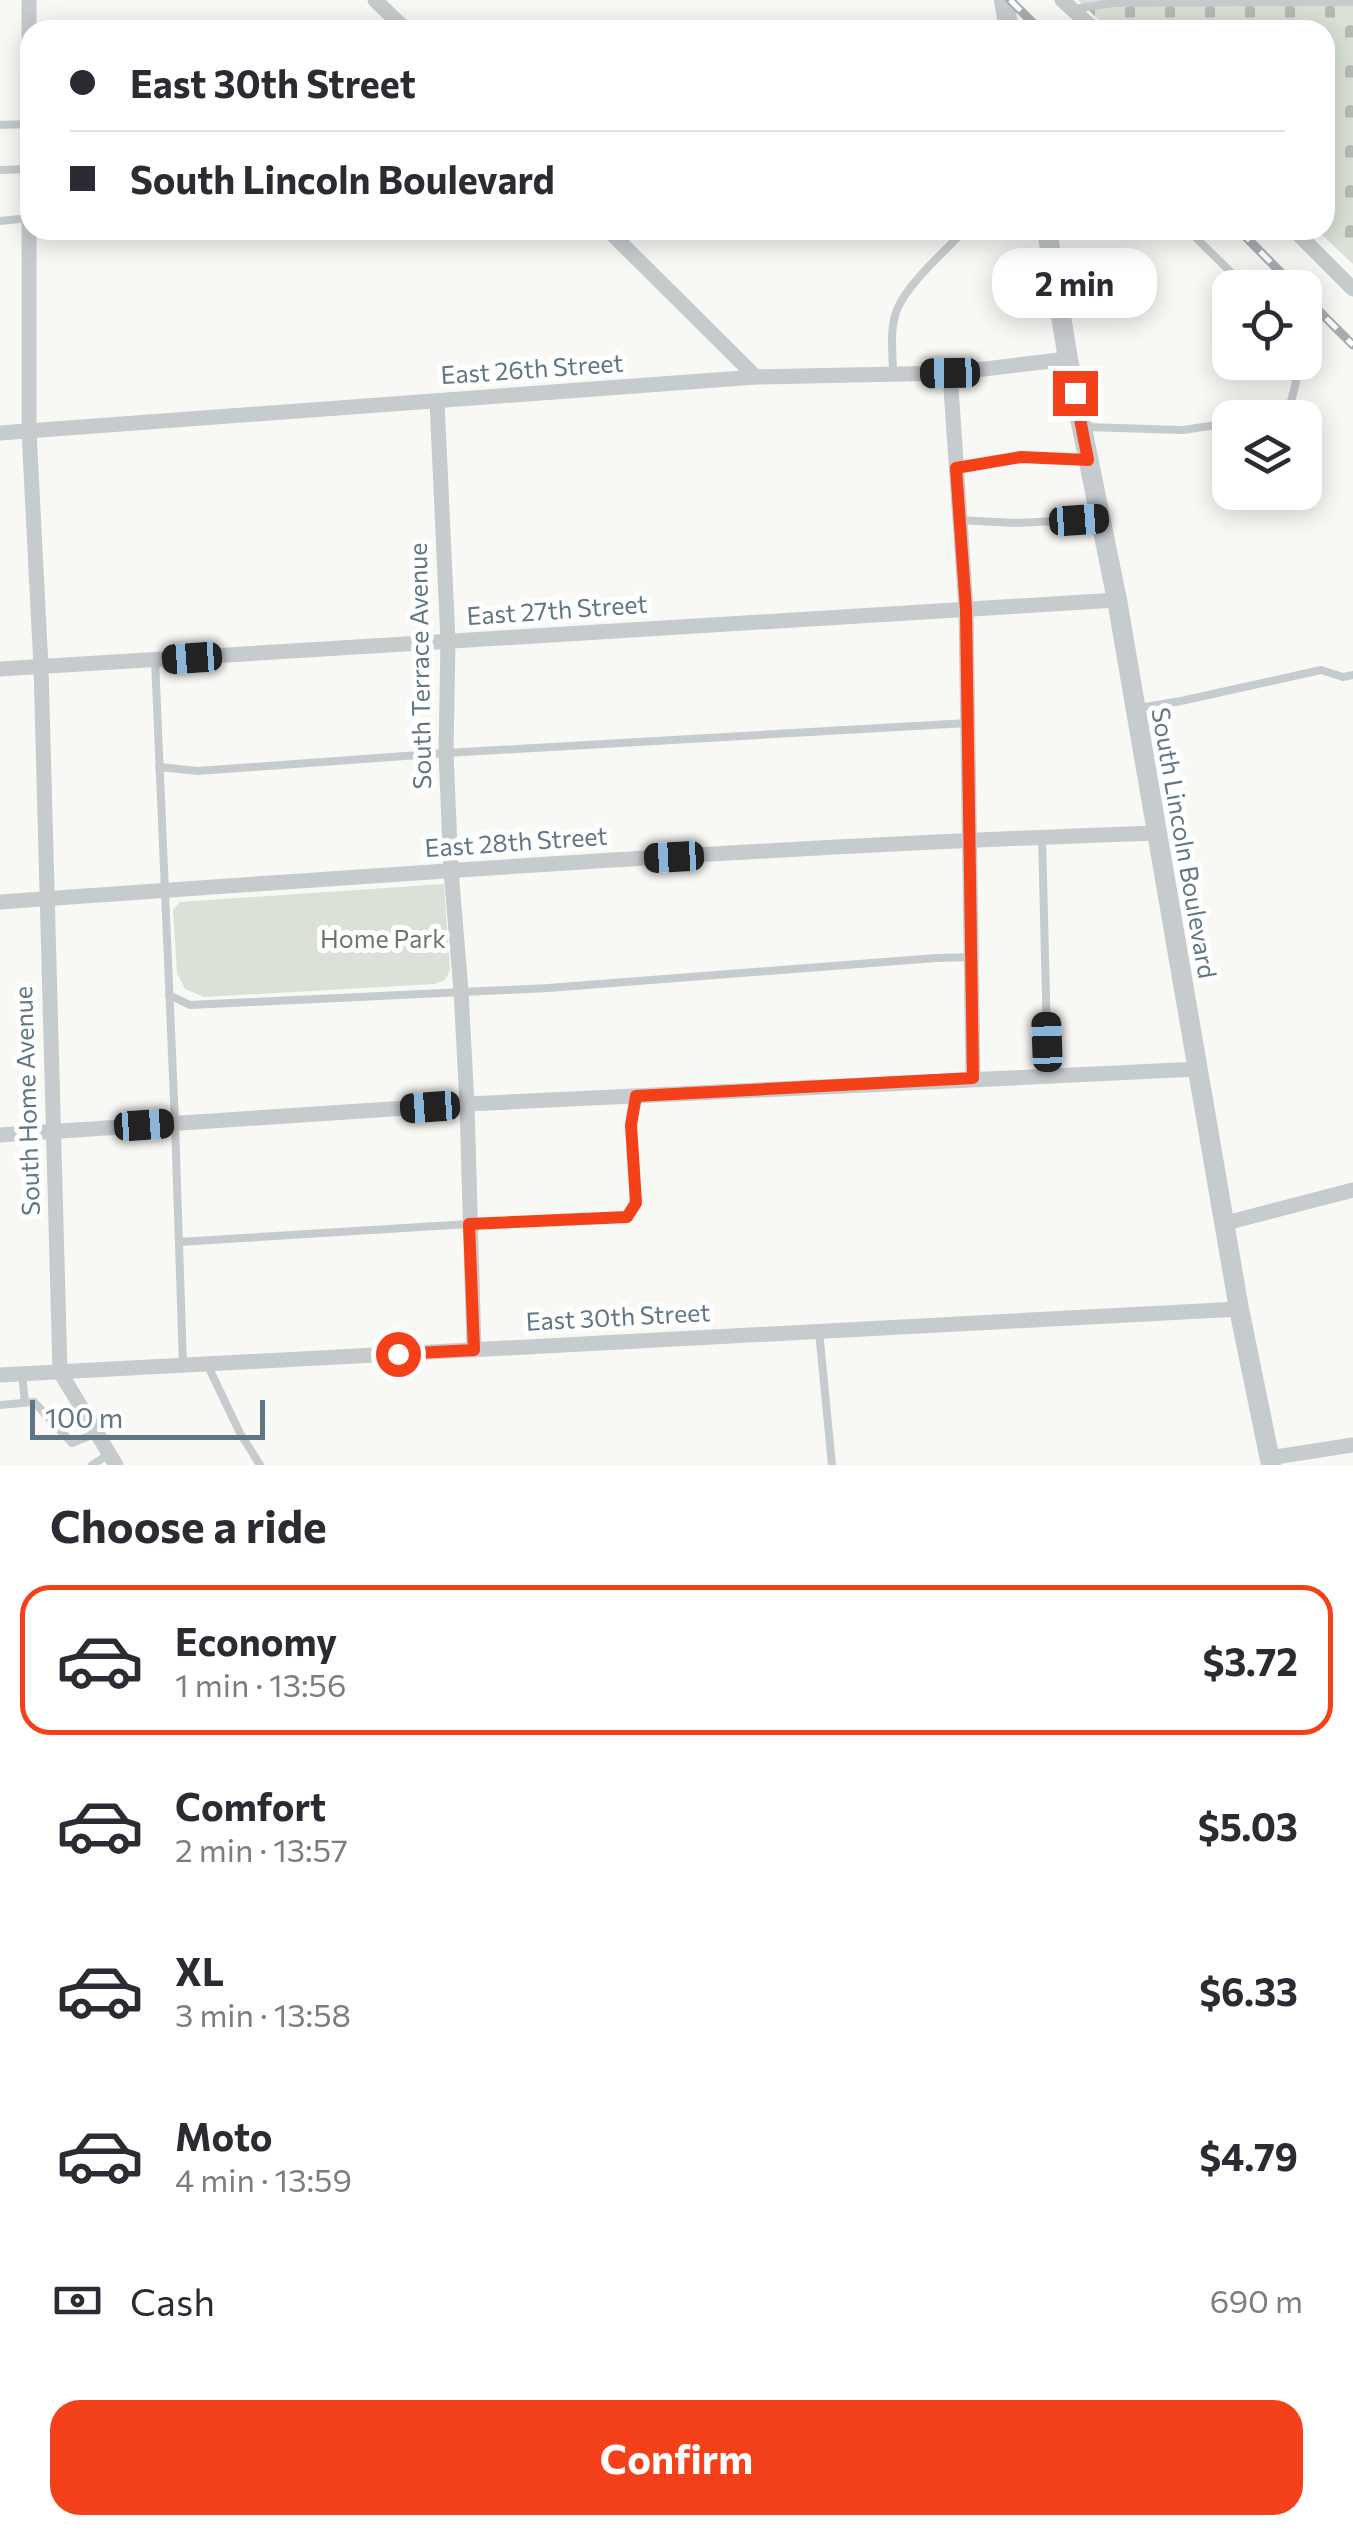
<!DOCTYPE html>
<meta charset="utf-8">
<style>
:root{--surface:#fff;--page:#f7f7f7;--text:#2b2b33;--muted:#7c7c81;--line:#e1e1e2;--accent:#f54119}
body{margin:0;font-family:Commissioner,sans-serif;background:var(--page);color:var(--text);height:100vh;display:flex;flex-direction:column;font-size:38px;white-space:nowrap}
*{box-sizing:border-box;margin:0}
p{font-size:32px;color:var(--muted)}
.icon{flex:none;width:55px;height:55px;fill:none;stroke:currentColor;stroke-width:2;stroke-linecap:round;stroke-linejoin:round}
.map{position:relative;height:1465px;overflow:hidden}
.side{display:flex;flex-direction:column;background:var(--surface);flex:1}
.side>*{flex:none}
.banner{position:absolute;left:20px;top:20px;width:1315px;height:220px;border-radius:30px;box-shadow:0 5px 25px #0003;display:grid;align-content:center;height:220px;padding:0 50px;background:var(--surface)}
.fabs{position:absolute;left:1212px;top:270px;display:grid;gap:20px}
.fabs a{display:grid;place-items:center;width:110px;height:110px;border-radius:20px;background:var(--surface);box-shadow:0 5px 25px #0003;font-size:50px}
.scale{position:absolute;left:30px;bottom:25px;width:235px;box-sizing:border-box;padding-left:10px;border:5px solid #607684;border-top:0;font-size:28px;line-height:35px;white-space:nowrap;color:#607684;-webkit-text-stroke:8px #fff;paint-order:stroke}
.end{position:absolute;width:45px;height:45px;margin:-22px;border:12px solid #f54119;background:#fff;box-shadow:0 0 0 5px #fff}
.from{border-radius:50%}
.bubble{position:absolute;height:70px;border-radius:30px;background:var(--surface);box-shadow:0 5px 25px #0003;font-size:32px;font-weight:700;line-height:70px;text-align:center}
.car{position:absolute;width:30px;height:60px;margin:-30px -15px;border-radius:12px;box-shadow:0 0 8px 2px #0007;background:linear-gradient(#222 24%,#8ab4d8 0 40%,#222 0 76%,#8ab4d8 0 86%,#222 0)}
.banner b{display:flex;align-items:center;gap:35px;height:95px;font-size:38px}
.banner b+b{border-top:2px solid var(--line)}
.banner i{width:25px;height:25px;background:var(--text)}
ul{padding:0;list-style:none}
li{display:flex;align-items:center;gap:30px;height:150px;margin:0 20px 15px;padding:0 30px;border:5px solid transparent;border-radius:30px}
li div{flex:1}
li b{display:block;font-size:38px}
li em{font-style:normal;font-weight:700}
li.current{border-color:var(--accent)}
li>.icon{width:90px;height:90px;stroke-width:1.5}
h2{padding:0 50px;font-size:45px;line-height:120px}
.pay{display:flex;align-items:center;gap:25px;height:110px;padding:0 50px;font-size:38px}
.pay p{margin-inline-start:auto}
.action{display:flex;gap:20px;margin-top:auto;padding:20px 50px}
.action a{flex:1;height:115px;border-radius:30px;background:var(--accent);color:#fff;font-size:40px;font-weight:700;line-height:115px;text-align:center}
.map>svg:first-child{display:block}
.green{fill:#dae1d6}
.cemetery{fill:url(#cemetery-stones)}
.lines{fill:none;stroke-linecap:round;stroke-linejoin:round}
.service{stroke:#c6cbce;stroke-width:8}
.minor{stroke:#c6cbce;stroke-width:15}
.tertiary{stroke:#c6cbce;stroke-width:20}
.rail-casing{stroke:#a5aeb3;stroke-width:9}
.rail{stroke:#fff;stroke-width:5;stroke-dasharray:15;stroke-linecap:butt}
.route{stroke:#f54119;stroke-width:12}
.labels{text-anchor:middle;stroke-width:10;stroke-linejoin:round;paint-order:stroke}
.street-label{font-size:25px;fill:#607684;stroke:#fff}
.park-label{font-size:25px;fill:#667a60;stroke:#fff}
</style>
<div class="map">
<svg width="1353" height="1465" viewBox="0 0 1353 1465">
<defs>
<pattern id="cemetery-stones" width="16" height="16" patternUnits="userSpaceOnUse" patternTransform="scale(2.5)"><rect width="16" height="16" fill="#dae1d6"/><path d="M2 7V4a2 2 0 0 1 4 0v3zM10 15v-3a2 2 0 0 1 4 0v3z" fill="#b4bbb3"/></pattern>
</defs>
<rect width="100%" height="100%" fill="#f8f8f5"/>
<polygon class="green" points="444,884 450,970 445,980 434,984 204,997 185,989 177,973 173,910 180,902"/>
<polygon class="cemetery" points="1078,0 1353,0 1353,264 1317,230 1325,230 1325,30 1109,30"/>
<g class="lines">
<g class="service">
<polyline points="1074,9 1113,3 1353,2"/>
<polyline points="0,125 29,124"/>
<polyline points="0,170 29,169"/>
<polyline points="0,221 29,218"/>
<polyline points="1188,230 1247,288"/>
<path d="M893,374C893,353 889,329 897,310C906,285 946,250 965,230"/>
<polyline points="1261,418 1291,402 1296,382 1294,362"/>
<polyline points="1086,427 1183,430 1230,423"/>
<polyline points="957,467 1021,457 1086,460"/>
<polyline points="960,520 1015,523 1100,519"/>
<polyline points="155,660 175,1123 183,1365"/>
<polyline points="1139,708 1181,701 1321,670 1343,677 1353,675"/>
<polyline points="159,767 198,771 446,753 968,723"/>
<polyline points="1042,837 1048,1075"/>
<polyline points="169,995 190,1005 548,988 936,958 972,957"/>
<polyline points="179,1242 469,1224 627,1217 636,1203 631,1125 636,1096"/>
<polyline points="819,1331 832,1465"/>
<polyline points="207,1364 240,1433 260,1465"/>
<polyline points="22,1374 25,1402"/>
<polyline points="0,1405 34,1402 72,1443 97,1433"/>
<polyline points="92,1465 109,1454"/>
</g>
<g class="minor">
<polyline points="29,0 29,431 41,667 60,1372 116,1465"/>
<polyline points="375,0 406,30"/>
<polyline points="1062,0 1095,30"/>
<polyline points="608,230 756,377"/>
<polyline points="1294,230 1353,289"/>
<polyline points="950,373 966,609 973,1078"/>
<polyline points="437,401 448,641 446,753 451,870 461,991 467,1104 474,1350"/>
<polyline points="0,433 756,377 950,373 1068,359"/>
<polyline points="0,669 1117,600"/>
<path d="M0,902C385,875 770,846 1156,833"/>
<polyline points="0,1135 467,1104 1198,1069"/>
<polyline points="1226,1223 1353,1190"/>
<polyline points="0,1375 1239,1309"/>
<polyline points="1269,1458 1353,1445"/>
</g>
<g class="tertiary">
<polyline points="1004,0 1009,30"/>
<polyline points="1047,230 1068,359 1117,600 1239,1309 1271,1465"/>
</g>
<defs>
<g id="rail">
<polyline points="1010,0 1040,30"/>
<polyline points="1239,230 1296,288"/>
<polyline points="1305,297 1353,345"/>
</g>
</defs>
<use href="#rail" class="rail-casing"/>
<use href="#rail" class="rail"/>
</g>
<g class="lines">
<polyline class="route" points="398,1354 474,1350 469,1224 627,1217 636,1203 631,1125 636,1096 973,1078 966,610 956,468 1021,457 1088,460 1075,393"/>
</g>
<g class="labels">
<g class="street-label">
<text transform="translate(532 369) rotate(-4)" y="9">East 26th Street</text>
<text transform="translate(557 610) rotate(-4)" y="9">East 27th Street</text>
<text transform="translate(420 666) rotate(-91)" y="9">South Terrace Avenue</text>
<text transform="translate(516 842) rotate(-4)" y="9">East 28th Street</text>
<text transform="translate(1184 843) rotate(80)" y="9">South Lincoln Boulevard</text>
<text transform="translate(27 1101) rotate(-92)" y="9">South Home Avenue</text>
<text transform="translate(618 1317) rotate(-3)" y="9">East 30th Street</text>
</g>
<g class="park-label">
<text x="383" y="948">Home Park</text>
</g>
</g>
</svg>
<div class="fabs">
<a><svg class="icon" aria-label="locate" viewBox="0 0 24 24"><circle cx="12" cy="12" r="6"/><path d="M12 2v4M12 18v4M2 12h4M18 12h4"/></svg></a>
<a><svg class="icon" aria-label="layers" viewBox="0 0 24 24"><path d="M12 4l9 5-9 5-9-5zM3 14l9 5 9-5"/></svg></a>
</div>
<div class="scale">100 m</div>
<i class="end from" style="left:398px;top:1354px"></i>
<i class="end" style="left:1075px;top:393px"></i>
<div class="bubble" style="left:992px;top:248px;width:165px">2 min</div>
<i class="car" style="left:950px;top:373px;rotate:269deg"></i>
<i class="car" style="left:1079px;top:520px;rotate:86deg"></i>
<i class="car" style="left:192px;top:658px;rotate:266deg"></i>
<i class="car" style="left:674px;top:857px;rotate:267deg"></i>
<i class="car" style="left:1047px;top:1042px;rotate:358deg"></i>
<i class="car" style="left:430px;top:1107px;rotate:266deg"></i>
<i class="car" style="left:144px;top:1125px;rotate:86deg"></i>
<div class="banner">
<b><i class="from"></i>East 30th Street</b>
<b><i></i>South Lincoln Boulevard</b>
</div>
</div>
<section class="side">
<h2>Choose a ride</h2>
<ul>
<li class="current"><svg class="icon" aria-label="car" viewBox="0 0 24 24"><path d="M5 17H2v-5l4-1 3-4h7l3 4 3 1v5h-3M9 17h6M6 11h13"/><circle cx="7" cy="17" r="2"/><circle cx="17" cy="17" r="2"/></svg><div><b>Economy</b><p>1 min · 13:56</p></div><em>$3.72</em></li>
<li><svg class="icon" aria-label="car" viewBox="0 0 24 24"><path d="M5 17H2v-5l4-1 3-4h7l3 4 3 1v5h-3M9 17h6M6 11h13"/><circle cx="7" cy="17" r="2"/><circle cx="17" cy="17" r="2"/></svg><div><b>Comfort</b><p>2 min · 13:57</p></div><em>$5.03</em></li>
<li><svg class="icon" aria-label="car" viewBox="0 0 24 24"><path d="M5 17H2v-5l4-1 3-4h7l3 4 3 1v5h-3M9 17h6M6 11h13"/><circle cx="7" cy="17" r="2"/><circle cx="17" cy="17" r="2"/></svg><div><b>XL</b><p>3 min · 13:58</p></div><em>$6.33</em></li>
<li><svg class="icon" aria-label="car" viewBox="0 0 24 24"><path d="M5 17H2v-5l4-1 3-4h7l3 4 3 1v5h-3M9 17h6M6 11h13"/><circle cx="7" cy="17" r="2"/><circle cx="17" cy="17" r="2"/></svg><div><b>Moto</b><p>4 min · 13:59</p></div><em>$4.79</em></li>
</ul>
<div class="pay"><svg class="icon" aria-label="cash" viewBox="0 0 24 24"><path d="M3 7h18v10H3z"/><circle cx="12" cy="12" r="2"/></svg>Cash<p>690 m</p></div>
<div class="action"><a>Confirm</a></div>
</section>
